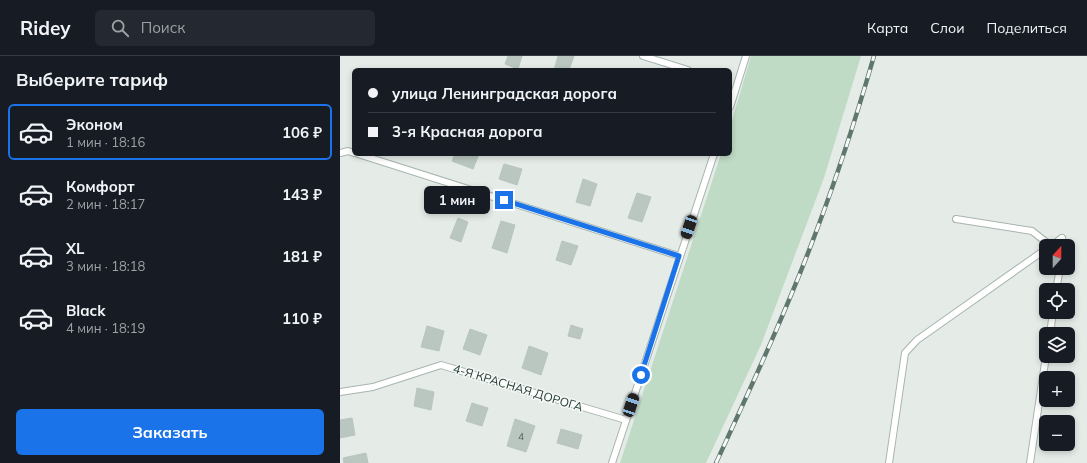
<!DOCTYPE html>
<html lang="ru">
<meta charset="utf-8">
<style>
:root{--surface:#171b24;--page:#242831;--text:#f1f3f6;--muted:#9ea1a6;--line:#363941;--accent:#1a73e8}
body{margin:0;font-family:Mulish,sans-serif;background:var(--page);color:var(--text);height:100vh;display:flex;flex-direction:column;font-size:15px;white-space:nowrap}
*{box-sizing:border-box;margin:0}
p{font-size:13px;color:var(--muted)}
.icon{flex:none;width:22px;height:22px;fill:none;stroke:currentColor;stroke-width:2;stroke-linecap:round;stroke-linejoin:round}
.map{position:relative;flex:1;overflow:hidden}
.drawer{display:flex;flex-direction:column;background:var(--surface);width:340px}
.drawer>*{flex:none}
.top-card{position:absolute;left:12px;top:12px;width:380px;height:88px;border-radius:6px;box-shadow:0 2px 6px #0003;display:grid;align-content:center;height:88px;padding:0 16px;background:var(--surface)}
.needle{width:26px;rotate:21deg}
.controls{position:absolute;left:699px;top:183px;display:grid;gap:8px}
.controls a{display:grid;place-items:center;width:36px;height:36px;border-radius:6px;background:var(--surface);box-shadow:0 2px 6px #0003;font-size:20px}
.end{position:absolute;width:18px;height:18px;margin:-9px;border:5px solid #1a73e8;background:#fff;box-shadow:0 0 0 2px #fff}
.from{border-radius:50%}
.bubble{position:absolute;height:28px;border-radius:6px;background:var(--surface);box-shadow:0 2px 6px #0003;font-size:13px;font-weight:700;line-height:28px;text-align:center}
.car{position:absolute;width:12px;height:24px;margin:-12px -6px;border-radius:5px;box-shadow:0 0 3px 1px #0007;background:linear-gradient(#222 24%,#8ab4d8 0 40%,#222 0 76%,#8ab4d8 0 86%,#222 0)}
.top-card b{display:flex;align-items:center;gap:14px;height:38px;font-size:15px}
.top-card b+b{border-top:1px solid var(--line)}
.top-card i{width:10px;height:10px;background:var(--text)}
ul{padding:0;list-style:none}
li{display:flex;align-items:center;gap:12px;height:56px;margin:0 8px 6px;padding:0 8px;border:2px solid transparent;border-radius:6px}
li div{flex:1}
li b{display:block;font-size:15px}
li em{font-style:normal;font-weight:700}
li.on{border-color:var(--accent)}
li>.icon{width:36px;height:36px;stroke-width:1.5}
h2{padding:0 16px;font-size:18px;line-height:48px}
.action{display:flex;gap:8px;margin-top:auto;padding:8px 16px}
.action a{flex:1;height:46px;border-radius:6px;background:var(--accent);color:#fff;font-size:16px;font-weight:700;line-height:46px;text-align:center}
header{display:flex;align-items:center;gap:24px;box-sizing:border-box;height:56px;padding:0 20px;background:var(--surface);border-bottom:1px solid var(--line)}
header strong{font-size:19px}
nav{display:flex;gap:22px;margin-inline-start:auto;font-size:14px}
.search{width:280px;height:36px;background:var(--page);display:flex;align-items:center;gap:10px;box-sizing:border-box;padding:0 14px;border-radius:6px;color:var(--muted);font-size:15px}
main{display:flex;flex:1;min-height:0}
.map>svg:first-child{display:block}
.green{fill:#c0dbc5}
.building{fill:#bac7c1;stroke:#b8c5be}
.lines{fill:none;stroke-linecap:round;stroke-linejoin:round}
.lane-casing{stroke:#a8b4ae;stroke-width:8}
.lane{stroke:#fff;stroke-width:6}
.rail-casing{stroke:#60776f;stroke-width:4.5}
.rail{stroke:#f5f9f7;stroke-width:3;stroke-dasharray:9;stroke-linecap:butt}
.route{stroke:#1a73e8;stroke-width:5}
.labels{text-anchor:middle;stroke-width:3;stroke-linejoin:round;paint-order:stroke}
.number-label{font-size:10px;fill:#4b5f57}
.street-label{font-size:12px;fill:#263c34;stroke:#f5f9f7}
</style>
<header>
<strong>Ridey</strong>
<div class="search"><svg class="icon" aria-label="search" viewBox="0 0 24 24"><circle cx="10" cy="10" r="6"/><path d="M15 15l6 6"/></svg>Поиск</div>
<nav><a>Карта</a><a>Слои</a><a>Поделиться</a></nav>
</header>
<main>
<section class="drawer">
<h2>Выберите тариф</h2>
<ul>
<li class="on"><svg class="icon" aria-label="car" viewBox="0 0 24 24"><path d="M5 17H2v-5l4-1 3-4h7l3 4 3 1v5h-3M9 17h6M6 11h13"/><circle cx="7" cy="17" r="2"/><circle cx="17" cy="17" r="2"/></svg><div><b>Эконом</b><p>1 мин · 18:16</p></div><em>106 ₽</em></li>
<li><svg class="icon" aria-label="car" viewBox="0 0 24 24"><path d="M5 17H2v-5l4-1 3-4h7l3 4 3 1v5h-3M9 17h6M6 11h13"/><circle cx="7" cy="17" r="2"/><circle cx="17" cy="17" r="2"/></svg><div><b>Комфорт</b><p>2 мин · 18:17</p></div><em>143 ₽</em></li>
<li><svg class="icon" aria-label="car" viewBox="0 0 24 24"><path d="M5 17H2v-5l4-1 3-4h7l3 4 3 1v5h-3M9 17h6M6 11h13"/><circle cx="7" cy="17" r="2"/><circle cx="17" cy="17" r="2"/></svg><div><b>XL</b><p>3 мин · 18:18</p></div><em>181 ₽</em></li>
<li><svg class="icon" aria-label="car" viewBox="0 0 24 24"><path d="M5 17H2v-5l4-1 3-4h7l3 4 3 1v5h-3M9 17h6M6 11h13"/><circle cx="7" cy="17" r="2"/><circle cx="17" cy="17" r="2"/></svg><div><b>Black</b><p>4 мин · 18:19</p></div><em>110 ₽</em></li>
</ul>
<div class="action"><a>Заказать</a></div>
</section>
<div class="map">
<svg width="747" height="407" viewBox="0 0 747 407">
<rect width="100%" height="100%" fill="#e5ece8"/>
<polygon class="green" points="411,0 521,0 484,122 421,289 366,407 280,407 381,98 390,98 390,71"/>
<g class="building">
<polygon points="168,0 182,0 178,13 165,8"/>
<polygon points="218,0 234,0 229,14 214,14"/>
<polygon points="115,98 139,98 133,113 112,105"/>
<polygon points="164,108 182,113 177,129 159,123"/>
<polygon points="243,123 257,128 250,150 236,146"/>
<polygon points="297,137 311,141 302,166 288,162"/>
<polygon points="118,162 128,166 121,186 110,182"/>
<polygon points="161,165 175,169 167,197 152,192"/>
<polygon points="222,185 238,190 231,209 216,204"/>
<polygon points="231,269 243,273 240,283 228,280"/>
<polygon points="87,270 104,275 99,295 81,291"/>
<polygon points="130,273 147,279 140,299 123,293"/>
<polygon points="189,290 208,297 201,319 182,312"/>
<polygon points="77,332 94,336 91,354 74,350"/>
<polygon points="132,347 148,352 142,370 126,365"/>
<polygon points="12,362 15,379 0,382 0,364"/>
<polygon points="175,363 195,370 186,396 167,390"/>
<polygon points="221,373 242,379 238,393 217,387"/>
<polygon points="26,397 28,407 4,407 3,402"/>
</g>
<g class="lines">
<defs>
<g id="lane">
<polyline points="303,0 348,14"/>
<polyline points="390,51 406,0"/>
<polyline points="0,97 8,95 14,97"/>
<polyline points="18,98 339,200"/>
<polyline points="616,163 692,175 711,190"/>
<polyline points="722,182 723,190"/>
<polyline points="711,190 722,182"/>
<polyline points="716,234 720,212"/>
<polyline points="710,278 713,256"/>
<polyline points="0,336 33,331 101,309 286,364"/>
<polyline points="272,407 374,98"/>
<polyline points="549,407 565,297 577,284 706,193"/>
<polyline points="690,407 706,300"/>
</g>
</defs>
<use href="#lane" class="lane-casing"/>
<use href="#lane" class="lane"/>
<defs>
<path id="rail" d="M376,407C411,331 447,254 476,176C498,118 517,59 534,0"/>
</defs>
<use href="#rail" class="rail-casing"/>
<use href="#rail" class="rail"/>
</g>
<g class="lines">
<polyline class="route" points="164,144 339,200 301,319"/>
</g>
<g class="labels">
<g class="number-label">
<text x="181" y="384">4</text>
</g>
<g class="street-label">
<text transform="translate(178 332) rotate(17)" y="4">4-Я КРАСНАЯ ДОРОГА</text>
</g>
</g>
</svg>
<div class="controls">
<a><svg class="needle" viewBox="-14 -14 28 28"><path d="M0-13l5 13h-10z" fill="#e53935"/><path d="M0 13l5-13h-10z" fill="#9ea1a6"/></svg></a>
<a><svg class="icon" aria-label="locate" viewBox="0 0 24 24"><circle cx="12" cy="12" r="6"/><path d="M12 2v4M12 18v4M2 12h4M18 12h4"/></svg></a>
<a><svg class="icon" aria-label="layers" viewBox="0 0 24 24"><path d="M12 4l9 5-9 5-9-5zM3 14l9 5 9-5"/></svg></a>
<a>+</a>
<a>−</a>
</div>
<i class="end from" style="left:301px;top:319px"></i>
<i class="end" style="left:164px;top:144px"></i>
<div class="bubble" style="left:84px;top:130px;width:66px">1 мин</div>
<i class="car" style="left:349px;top:171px;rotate:199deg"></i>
<i class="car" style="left:291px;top:349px;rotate:18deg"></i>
<div class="top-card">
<b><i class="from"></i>улица Ленинградская дорога</b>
<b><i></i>3-я Красная дорога</b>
</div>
</div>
</main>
